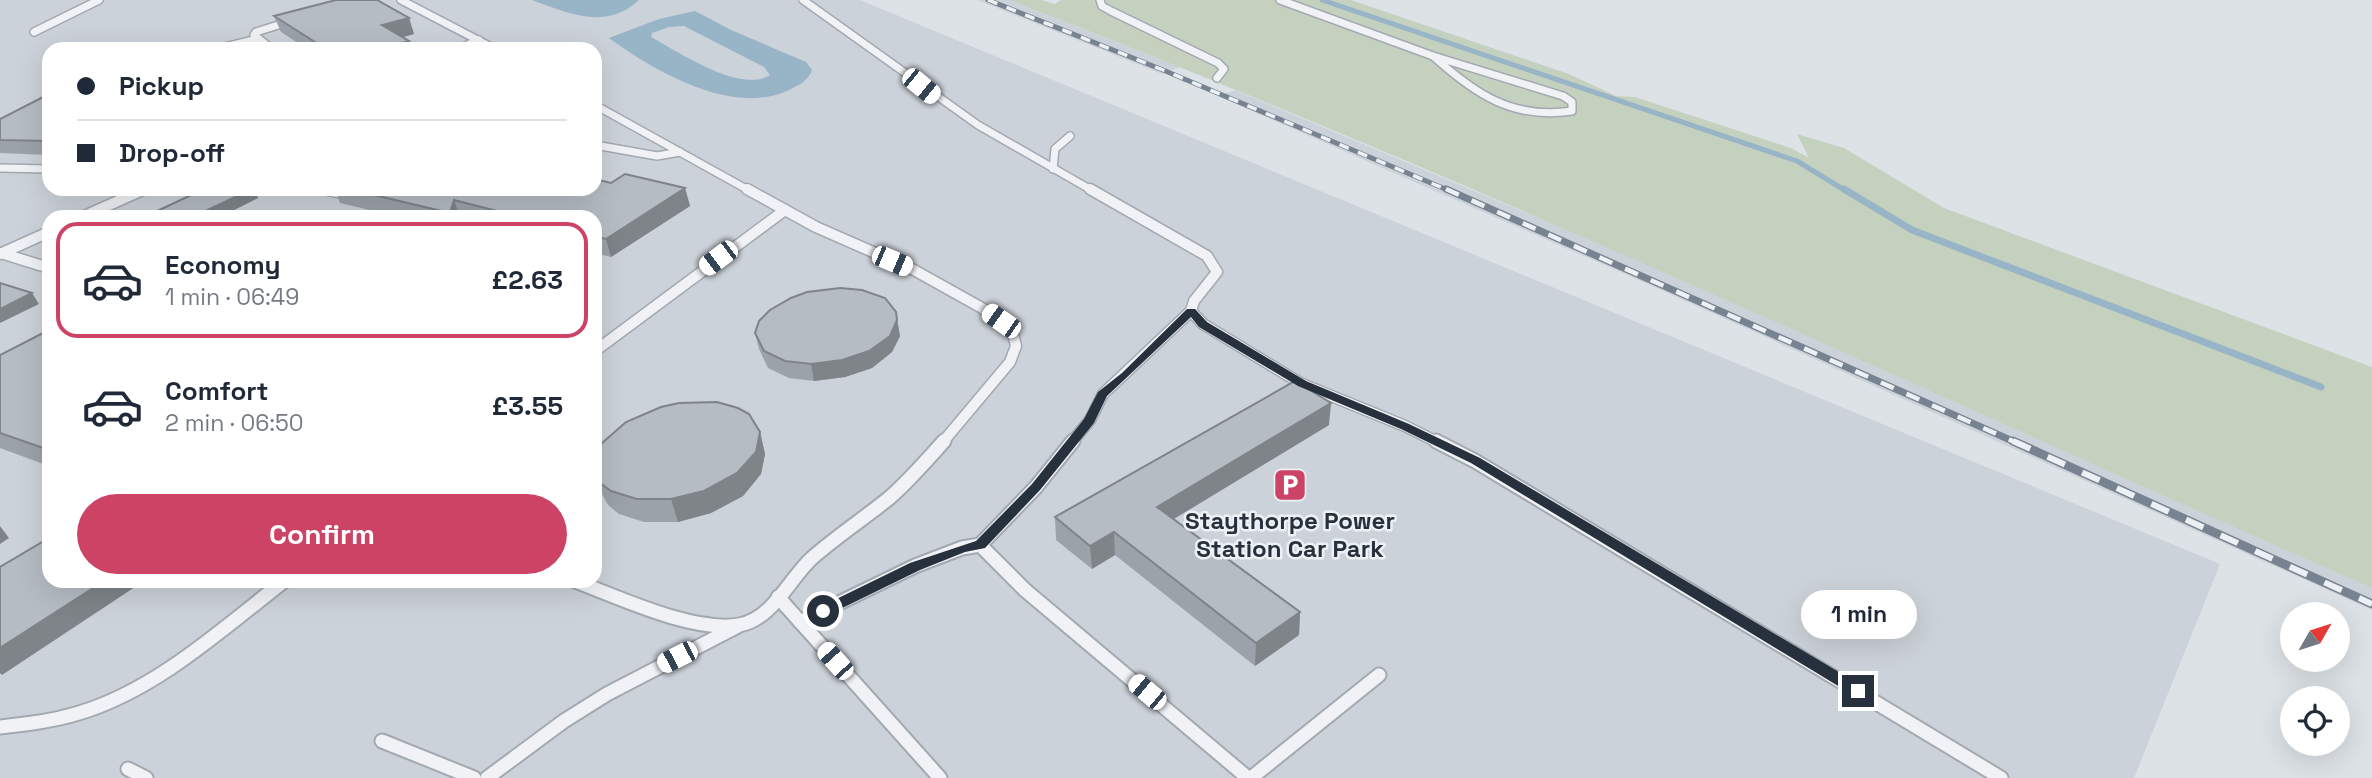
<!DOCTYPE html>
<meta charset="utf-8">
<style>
:root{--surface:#fff;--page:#f6f6f7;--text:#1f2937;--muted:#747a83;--line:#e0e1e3;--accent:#cc4365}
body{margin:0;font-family:"Space Grotesk",sans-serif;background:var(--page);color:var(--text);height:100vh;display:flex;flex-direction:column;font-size:26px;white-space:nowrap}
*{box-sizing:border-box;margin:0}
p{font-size:23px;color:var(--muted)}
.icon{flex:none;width:38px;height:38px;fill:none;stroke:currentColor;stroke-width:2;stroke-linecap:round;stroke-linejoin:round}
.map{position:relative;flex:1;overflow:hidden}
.side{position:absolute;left:42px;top:210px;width:560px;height:378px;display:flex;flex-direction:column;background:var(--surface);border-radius:21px;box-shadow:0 7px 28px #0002}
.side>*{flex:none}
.top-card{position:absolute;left:42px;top:42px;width:560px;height:154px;border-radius:21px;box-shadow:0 7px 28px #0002;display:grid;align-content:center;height:154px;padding:0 35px;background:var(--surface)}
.needle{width:46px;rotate:51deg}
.fabs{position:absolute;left:2280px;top:602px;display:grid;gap:14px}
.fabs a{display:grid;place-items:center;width:70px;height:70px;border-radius:50%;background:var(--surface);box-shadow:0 7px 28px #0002;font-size:35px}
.end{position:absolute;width:32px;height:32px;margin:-16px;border:9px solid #27313d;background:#fff;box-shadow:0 0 0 4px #fff}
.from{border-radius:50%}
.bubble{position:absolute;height:49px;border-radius:24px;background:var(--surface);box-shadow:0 7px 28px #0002;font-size:23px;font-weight:700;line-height:49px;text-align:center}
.car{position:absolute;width:21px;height:42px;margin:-21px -10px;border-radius:9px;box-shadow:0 0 5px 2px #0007;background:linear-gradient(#fff 24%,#345 0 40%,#fff 0 76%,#345 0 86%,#fff 0)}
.top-card b{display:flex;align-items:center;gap:24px;height:66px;font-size:26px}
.top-card b+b{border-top:2px solid var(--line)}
.top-card i{width:18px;height:18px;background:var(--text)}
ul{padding:12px 0 0;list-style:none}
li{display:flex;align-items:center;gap:21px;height:116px;margin:0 14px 10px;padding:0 21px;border:4px solid transparent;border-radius:21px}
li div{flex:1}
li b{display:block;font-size:26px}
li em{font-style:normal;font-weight:700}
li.active{border-color:var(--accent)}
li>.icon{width:63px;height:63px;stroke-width:1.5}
.button{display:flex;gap:14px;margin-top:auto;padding:14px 35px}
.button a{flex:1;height:80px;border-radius:42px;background:var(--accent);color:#fff;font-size:28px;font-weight:700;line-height:80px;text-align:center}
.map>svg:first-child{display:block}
.built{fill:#ccd2d9;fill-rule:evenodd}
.green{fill:#c5d1bf}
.water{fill:#98b4c7;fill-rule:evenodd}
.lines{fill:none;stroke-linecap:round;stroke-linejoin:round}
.stream-far1{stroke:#98b4c7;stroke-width:5}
.stream{stroke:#98b4c7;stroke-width:7}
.service-far2-casing{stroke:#a3a9b1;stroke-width:10}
.service-far1-casing{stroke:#a3a9b1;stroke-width:13}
.service-casing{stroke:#a3a9b1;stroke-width:17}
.service-far2{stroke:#f0f2f5;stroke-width:7}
.service-far1{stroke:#f0f2f5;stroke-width:10}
.service{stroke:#f0f2f5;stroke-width:13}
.rail-far2-casing{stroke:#778390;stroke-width:5}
.rail-far1-casing{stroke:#778390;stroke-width:7}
.rail-casing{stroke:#778390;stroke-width:9}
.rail-far2{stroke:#edf1f5;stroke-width:3.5;stroke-dasharray:10;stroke-linecap:butt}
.rail-far1{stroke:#edf1f5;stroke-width:4.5;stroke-dasharray:14;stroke-linecap:butt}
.rail{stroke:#edf1f5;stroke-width:6;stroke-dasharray:19;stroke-linecap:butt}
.wall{fill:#9ca2a9}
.shaded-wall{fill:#7f8489}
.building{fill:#b5bcc4;stroke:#7f8489;stroke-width:2}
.route{fill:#27313d}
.labels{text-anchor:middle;stroke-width:5;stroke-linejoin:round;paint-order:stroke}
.poi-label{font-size:24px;font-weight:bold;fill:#27313d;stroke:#edf1f5}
</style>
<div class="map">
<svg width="2372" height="778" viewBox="0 0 2372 778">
<rect width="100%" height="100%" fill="#dde2e7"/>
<g class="built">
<path d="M0,0H860L2220,564L2134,778H0ZM49,49H595V189H49ZM49,217H595V581H49Z"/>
<polygon points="977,0 1009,0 1180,67 1162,74"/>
<polygon points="1235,90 1617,251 2372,588 2372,610 1632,277 1218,96"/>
</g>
<path class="green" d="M1009,0H1041L1055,4L1061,0H1351L1569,74L1616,96L1635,97L1791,148L1809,158L1797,134L1844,148L1944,208L2372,367V588C1919,389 1471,177 1009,0Z"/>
<g class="water">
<path d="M532,0H639C606,31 568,13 532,0Z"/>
<path d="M695,11L731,30L806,62L812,70C808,81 799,85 789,90C733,117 654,71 609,38L659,19ZM684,26L764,67L770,75C740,94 679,52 651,37L652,33L669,27Z"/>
</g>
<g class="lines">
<polyline class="stream-far1" points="1322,0 1797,161 1846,191"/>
<polyline class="stream" points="1844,189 1912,230 2321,387"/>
<defs>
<g id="service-far2">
<polyline points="401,0 495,49"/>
<polyline points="803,0 978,125 1093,191"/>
<polyline points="1100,0 1102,6 1111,11 1218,63 1224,69 1217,78"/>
<polyline points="1280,0 1433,56"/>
<polyline points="34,32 99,0"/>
<polyline points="216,49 257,39"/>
<polyline points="272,49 254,35 256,32 291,21"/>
<polyline points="458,49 479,40"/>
<path d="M1433,56L1563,96L1572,102V111C1513,120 1475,94 1433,56Z"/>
<polyline points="595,105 750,191"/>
<polyline points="595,145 657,156 680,152"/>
<polyline points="0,168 49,169"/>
<polyline points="1053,169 1055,149 1070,136"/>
<polyline points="323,189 331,191"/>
<polyline points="141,191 145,189"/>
</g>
<g id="service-far1">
<polyline points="323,189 347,194"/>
<polyline points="747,189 816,227 914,270 982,308 1001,321 1013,334 1016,346 1010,362 942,443"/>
<polyline points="1090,189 1207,256 1217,272 1194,301 1191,311 1203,324 1302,384 1405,426 1439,443"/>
<polyline points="82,217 145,189"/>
<polyline points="1,253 49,268"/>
<polyline points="0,254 49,232"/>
<polyline points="595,351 785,210"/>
<polyline points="1071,443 1090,420 1103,394 1191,311"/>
</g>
<g id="service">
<polyline points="1436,441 1475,461 2001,778"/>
<polyline points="980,545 1025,590 1248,778"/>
<path d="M575,581C618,597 694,633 739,625C773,619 789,579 812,558C836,537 863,519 888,499C908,482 926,461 944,441"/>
<polyline points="778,597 940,778"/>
<polyline points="800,622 915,566 962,548 980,545 1036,487 1073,441"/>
<path d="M0,727C27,724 53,721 79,713C156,690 221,630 284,581"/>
<polyline points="382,741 474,778"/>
<polyline points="128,769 146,778"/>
<polyline points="487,778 564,721 607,694 738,626"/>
<polyline points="1251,778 1379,675"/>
</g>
</defs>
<use href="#service-far2" class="service-far2-casing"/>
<use href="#service-far1" class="service-far1-casing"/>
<use href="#service" class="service-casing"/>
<use href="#service-far2" class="service-far2"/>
<use href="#service-far1" class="service-far1"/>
<use href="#service" class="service"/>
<defs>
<polyline id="rail-far2" points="988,0 1163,70 1450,191"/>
<polyline id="rail-far1" points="1446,189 2017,443"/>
<polyline id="rail" points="2013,441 2372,604"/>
</defs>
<use href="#rail-far2" class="rail-far2-casing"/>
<use href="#rail-far1" class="rail-far1-casing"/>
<use href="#rail" class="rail-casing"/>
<use href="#rail-far2" class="rail-far2"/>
<use href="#rail-far1" class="rail-far1"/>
<use href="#rail" class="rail"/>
</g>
<g class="wall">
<polygon points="274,16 409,18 414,34 403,37 412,49 307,49 281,32"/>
<polygon points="49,94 49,155 0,153 0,119"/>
<polygon points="611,183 685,188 690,206 611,257 595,253 595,217 399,217 340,203 335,189 595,189"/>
<polygon points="204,189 254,189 258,198 220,217 157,217 155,212"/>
<polygon points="49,330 49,466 0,448 0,355"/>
<polygon points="755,333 900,336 892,352 872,368 845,377 814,381 789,378 768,368 759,349"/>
<polygon points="1329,425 1174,519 1300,612 1299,635 1255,666 1115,555 1092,569 1056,540 1055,517"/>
<polygon points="760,432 765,454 761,474 743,496 711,513 678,522 644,522 619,514 608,505 603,496 595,474"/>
</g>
<g class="shaded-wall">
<polygon points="409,18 414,34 388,41 382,25"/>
<polygon points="409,41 412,49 380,49"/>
<polygon points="685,188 690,206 611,257 606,239"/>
<polygon points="252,189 254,189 258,198 220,217 193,217"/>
<polygon points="454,200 460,217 452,217 450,213"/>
<polygon points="32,293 39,304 0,323 0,309"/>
<polygon points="896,312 900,336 892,352 872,368 845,377 814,381 811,364"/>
<polygon points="1331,403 1329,425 1157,529 1157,507"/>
<polygon points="760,432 765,454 761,474 743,496 711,513 678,522 671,499"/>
<polygon points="0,526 9,538 0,544"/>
<polygon points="1114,532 1115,555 1092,569 1090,546"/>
<polygon points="104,581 144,581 2,675 0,673 0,648"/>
<polygon points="1300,612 1299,635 1255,666 1256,643"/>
</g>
<g class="building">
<polygon points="336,0 377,0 409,18 382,25 409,41 380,49 326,49 274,16"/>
<polygon points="476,46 481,49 466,49"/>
<polygon points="49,94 49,141 0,140 0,119"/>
<polygon points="625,174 685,188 606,239 595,236 595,217 521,217 454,200 450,213 349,189 595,189 595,179 611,183"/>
<polygon points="204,189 252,189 193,217 174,217 155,212"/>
<polygon points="276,213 291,217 269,217"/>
<polygon points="0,283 32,293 0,309"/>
<polygon points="840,288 862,290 885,298 896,312 897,320 890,336 869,351 842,360 811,364 785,361 764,351 755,333 759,321 770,310 791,298 807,292"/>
<polygon points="49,330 49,450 0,433 0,355"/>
<polygon points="1295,381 1331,403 1157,507 1300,612 1256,643 1114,532 1090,546 1055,517"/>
<polygon points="717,402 738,408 749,414 760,432 756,452 737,473 704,491 671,499 637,499 611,491 600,483 595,474 595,458 602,443 626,422 661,407 679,403"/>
<polygon points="49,538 49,581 104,581 0,648 0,567"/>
</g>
<polygon class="route" points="1187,309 1195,309 1207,322 1306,381 1409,424 1480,458 1864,687 1866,691 1864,695 1853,695 1471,463 1401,429 1298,386 1199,327 1191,317 1107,396 1094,423 1040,490 985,548 965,552 920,570 828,615 818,615 818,608 910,563 976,541 1032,484 1084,419 1098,392 1122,373"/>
<defs>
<symbol id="parking-square" viewBox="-11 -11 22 22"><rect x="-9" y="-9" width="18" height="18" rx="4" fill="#cc4365" stroke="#edf1f5"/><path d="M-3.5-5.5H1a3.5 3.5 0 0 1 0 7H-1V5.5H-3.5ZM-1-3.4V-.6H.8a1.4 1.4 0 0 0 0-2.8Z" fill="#fff"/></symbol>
</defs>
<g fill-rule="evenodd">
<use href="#parking-square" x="1271" y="466" width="38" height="38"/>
</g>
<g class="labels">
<g class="poi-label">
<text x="1290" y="529">Staythorpe Power<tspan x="1290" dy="28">Station Car Park</tspan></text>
</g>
</g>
</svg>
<div class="fabs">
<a><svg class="needle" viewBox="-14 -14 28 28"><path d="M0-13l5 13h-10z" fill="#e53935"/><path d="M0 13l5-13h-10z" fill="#747a83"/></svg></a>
<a><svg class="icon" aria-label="locate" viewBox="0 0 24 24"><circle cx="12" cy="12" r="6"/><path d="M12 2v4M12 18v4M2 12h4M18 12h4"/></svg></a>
</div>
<i class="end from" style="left:823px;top:611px"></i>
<i class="end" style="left:1858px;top:691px"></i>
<div class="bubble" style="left:1801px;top:590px;width:116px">1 min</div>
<i class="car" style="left:921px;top:86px;rotate:129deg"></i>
<i class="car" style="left:718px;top:258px;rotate:233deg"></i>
<i class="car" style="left:892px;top:261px;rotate:113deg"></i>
<i class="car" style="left:1001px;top:321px;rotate:305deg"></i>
<i class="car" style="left:677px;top:657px;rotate:243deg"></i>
<i class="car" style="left:835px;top:661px;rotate:318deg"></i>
<i class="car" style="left:1147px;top:692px;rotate:310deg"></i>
<div class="top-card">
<b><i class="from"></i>Pickup</b>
<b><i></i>Drop-off</b>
</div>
<section class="side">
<ul>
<li class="active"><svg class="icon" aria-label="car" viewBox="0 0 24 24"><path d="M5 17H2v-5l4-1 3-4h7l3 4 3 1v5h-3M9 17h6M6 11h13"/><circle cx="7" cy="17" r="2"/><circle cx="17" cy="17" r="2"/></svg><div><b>Economy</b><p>1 min · 06:49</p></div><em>£2.63</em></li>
<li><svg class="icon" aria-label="car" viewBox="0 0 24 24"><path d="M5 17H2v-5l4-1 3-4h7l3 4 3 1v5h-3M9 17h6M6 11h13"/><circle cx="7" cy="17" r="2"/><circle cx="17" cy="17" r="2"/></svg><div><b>Comfort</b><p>2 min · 06:50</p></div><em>£3.55</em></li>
</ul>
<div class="button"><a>Confirm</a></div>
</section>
</div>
